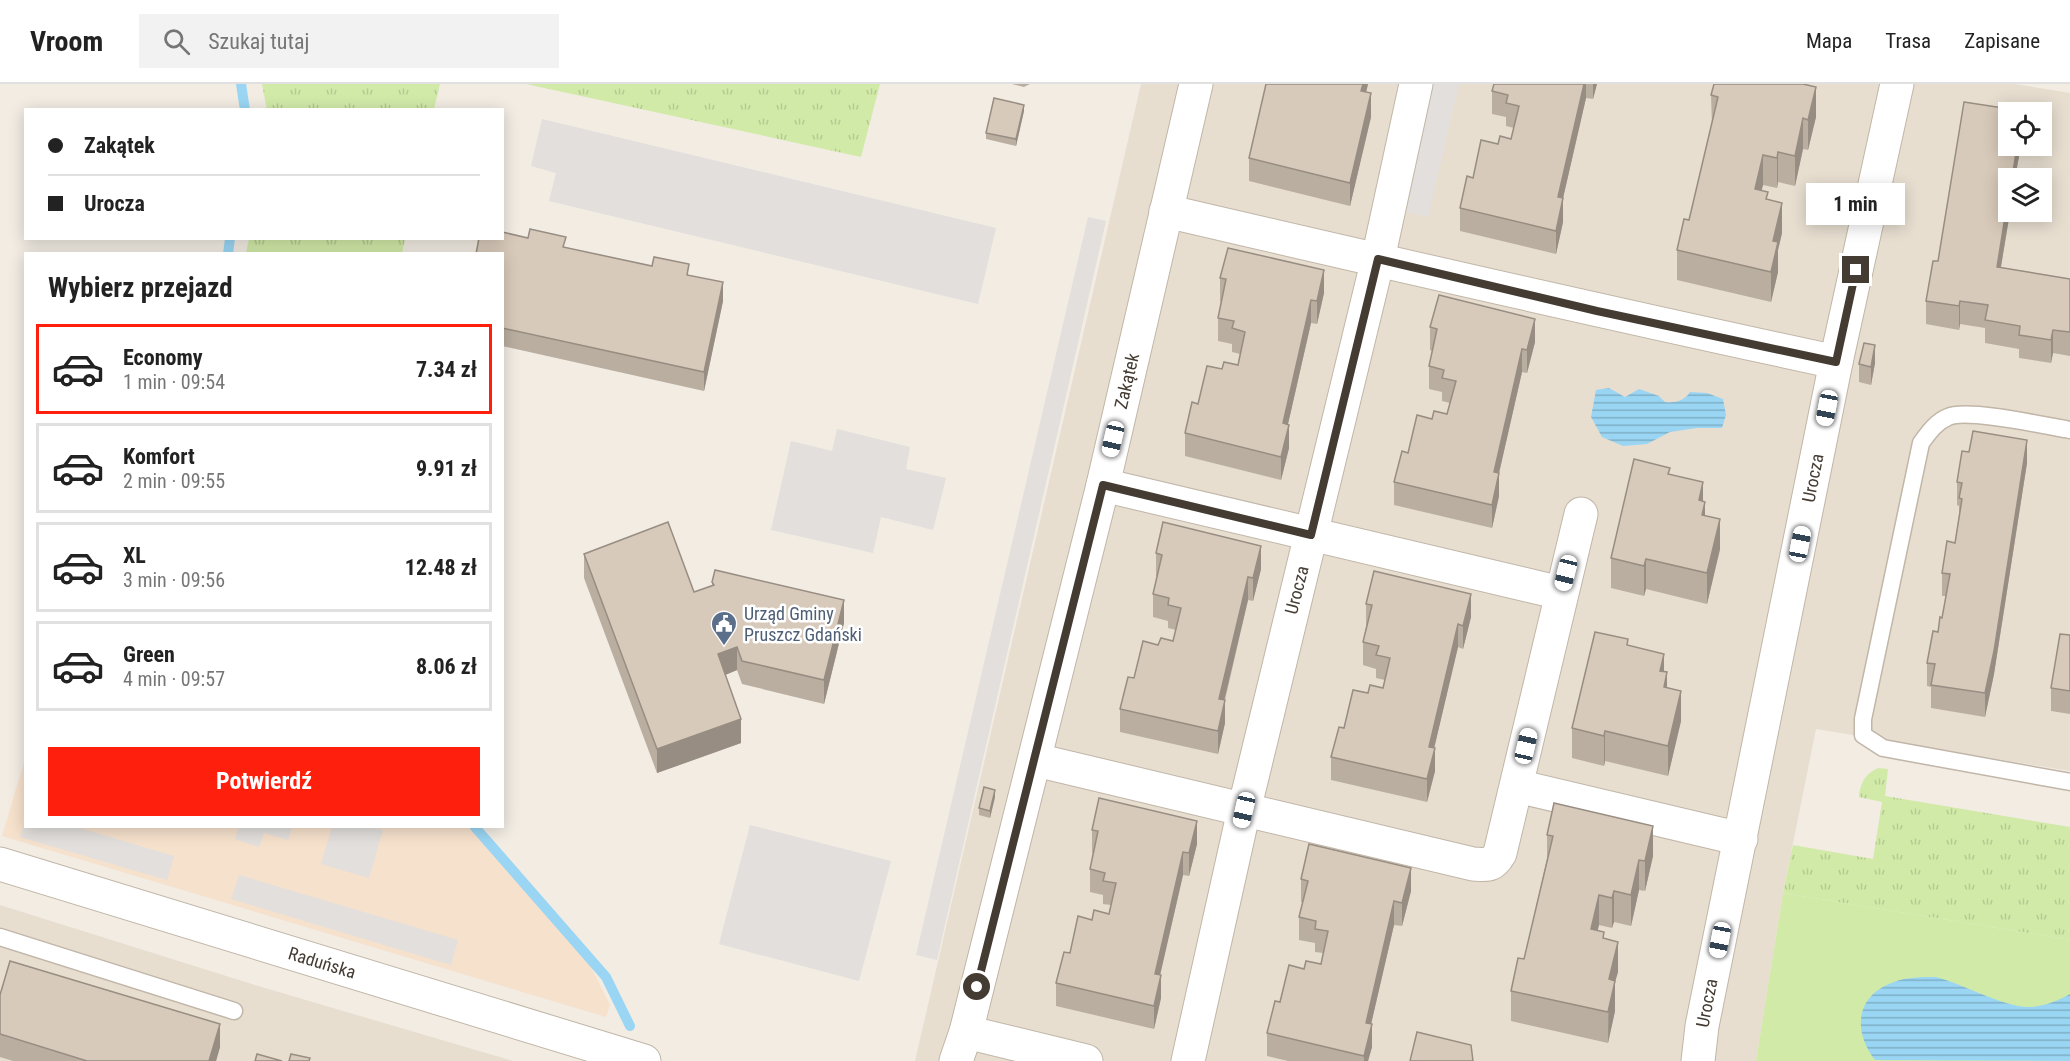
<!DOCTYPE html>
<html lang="pl">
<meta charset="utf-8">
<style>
:root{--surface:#fff;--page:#f2f2f2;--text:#222;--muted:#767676;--line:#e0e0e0;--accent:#ff1f0d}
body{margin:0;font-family:"Roboto Condensed",sans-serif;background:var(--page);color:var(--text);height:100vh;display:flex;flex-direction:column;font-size:22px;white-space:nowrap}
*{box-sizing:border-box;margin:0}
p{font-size:20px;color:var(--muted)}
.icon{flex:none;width:33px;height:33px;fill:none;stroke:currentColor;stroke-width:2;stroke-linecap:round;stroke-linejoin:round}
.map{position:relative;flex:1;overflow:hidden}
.details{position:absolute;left:24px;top:168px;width:480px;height:576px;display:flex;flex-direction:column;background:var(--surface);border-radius:0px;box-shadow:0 3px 15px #0003}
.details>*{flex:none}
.guide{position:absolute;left:24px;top:24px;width:480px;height:132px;border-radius:0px;box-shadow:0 3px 15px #0003;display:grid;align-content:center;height:132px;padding:0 24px;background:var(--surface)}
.fabs{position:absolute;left:1998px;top:18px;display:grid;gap:12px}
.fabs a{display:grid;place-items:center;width:54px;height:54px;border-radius:0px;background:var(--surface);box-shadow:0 3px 15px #0003;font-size:30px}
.end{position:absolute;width:27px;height:27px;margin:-14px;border:8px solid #443c33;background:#fff;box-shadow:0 0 0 3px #fff}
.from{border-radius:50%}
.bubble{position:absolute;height:42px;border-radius:0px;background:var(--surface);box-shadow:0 3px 15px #0003;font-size:20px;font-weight:700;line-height:42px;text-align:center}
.car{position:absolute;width:18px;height:36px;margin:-18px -9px;border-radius:8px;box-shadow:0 0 4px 2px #0007;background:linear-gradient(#fff 24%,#345 0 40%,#fff 0 76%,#345 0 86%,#fff 0)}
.guide b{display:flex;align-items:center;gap:21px;height:57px;font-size:22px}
.guide b+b{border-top:2px solid var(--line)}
.guide i{width:15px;height:15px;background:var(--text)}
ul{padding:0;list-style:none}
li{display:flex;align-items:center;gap:18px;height:90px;margin:0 12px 9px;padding:0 12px;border:3px solid var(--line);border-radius:0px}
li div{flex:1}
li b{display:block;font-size:22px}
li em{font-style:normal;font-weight:700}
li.on{border-color:var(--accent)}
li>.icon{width:54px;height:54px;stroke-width:1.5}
h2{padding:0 24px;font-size:27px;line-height:72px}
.cta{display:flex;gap:12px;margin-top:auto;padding:12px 24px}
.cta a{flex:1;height:69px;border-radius:0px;background:var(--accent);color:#fff;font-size:24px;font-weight:700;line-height:69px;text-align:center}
header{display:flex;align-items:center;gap:36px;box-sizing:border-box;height:84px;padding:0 30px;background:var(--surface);border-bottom:2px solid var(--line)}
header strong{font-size:28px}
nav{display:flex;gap:33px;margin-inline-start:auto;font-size:21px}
.search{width:420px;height:54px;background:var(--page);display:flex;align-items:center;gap:15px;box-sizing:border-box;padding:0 21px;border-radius:0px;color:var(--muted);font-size:22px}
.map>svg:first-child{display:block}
.residential{fill:#e7ded0;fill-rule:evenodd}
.commercial{fill:#f6e1cc}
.grass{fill:url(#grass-tufts)}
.green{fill:#d1eaa8}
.parking{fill:#e2dfdc}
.water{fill:url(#water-rules)}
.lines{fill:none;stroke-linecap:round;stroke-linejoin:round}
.stream{stroke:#9ad6f4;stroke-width:10}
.service-casing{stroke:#c1b6a8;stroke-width:19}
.minor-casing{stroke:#c1b6a8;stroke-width:35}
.tertiary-casing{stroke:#c1b6a8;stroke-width:35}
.service{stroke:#fff;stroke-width:16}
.minor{stroke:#fff;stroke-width:33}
.tertiary{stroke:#fff;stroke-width:33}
.wall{fill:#baaea0}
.shaded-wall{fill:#978d82}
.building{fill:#d8caba;stroke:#978d82;stroke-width:1.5}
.route{stroke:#443c33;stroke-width:8}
.labels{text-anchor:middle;stroke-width:5;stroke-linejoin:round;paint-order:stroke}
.street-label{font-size:18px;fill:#443c33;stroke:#fff}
.service-label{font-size:18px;fill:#4e5e75;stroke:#fff;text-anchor:start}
</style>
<header>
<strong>Vroom</strong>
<div class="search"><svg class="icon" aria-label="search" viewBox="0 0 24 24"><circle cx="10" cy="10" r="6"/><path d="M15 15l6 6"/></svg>Szukaj tutaj</div>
<nav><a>Mapa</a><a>Trasa</a><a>Zapisane</a></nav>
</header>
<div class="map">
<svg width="2070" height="977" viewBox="0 0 2070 977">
<defs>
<pattern id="grass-tufts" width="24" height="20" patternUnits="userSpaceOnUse" patternTransform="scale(1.5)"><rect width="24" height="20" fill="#d1eaa8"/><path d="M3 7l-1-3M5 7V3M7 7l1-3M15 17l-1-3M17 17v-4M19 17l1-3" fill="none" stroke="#b5ca91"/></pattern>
<pattern id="water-rules" width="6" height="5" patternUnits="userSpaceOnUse" patternTransform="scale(1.5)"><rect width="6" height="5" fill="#9ad6f4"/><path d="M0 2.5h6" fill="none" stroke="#7fafc6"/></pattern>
</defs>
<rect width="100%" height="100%" fill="#f2ece3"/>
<g class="residential">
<path d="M1141,0H2015L2070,9V687L1816,645L1783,809L1756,977H915ZM2008,28H2042V62H2008ZM2008,94H2042V128H2008Z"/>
<polygon points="0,821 255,901 513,977 0,977"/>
</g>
<polygon class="commercial" points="25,675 26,742 468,743 583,867 610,921 606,933 2,752"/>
<g class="grass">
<polygon points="262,0 440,0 434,25 267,26"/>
<polygon points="526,0 880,0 861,73"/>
<polygon points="249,155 249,154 405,155 402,169 246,169"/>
<path d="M1878,684L1888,685L1885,712L2070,743V856L1783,809L1793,761L1873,775L1882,718L1859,713C1860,699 1865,690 1878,684Z"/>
</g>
<polygon class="green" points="1783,809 2070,856 2070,977 1756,977"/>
<g class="parking">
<polygon points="1432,0 1459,0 1428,133 1402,127"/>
<polygon points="542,35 996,144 978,220 549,117 556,89 531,82"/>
<polygon points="1088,133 1106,137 937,876 916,871"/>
<polygon points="837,345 910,363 906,385 946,394 933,446 881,433 873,469 771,446 791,357 832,367"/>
<polygon points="25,737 26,742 76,743 174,772 167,796 20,753"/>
<polygon points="750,741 891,777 859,897 719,860"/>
<polygon points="239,743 239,742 292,743 288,756 264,749 259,763 235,755"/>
<polygon points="332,743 372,743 383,746 369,794 321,780"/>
<polygon points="239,791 458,856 451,881 231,815"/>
</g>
<g class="water">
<path d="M1609,304L1625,313L1639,305L1659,312L1665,318C1676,319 1684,317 1690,308L1707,309L1723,315L1726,331L1722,344H1697L1670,348L1647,360L1623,362L1602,353L1591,333L1596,306Z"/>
<path d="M1936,893C1963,900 2005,924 2030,923C2045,922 2057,917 2070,910V977L1875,976C1852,946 1856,911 1894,898C1907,893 1922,893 1936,893Z"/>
</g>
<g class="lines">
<g class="stream">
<polyline points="241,0 245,26"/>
<polyline points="228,170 230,154"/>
<polyline points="474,742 606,893 630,942"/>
</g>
<defs>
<g id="service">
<path d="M2070,346C2046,342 1967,324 1948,333C1936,338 1929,348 1921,359L1863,635V651L1883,664L2070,698"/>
<polyline points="0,853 234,927"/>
</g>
<g id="minor">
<path d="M1166,127C1389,179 1612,230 1836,278"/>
<polyline points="1103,401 1561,509"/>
<path d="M1036,676L1473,780C1487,781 1492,783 1500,769L1581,430"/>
<polyline points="1517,702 1741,755"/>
<polyline points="966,948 1086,977"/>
<polyline points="956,977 966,948 1103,401 1196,0"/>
<polyline points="1188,977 1244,726 1378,175 1416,0"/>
<polyline points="1698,977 1702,942 1836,278 1897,0"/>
</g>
<polyline id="tertiary" points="0,780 644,977"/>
</defs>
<use href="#service" class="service-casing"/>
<use href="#minor" class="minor-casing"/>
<use href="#tertiary" class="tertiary-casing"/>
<use href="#service" class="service"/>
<use href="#minor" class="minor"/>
<use href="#tertiary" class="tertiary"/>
</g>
<g class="wall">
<polygon points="1012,0 1030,0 1024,3"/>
<polygon points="1368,0 1366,8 1371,33 1350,122 1249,97 1249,74"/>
<polygon points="1494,0 1597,0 1593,15 1586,14 1563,114 1563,138 1556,170 1460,147 1460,124 1473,94 1498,60 1511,55 1514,44 1506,42 1506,33 1492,30 1492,7"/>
<polygon points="1711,11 1816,33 1808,66 1803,65 1795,102 1778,98 1777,104 1763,101 1761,106 1768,116 1782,149 1778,166 1778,188 1771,218 1677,196 1677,166 1689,136 1712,42"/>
<polygon points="1024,27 1016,62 986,55 986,49"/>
<polygon points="2008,62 2021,62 2008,128 2010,128 2001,183 2070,195 2070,272 2053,269 2051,279 2019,274 2019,265 1985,259 1985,244 1960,240 1959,246 1926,240 1926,217 1938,177"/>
<polygon points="566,164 689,191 723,217 704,307 502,262 502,170"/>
<polygon points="1220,194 1324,209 1317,240 1311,239 1288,340 1289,364 1281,396 1185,372 1185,349 1198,320 1222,285 1238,281 1240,270 1232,268 1232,260 1218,257 1218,234 1221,218 1220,217"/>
<polygon points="1430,243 1535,258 1527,289 1522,288 1499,389 1499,412 1492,444 1394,421 1394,398 1408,369 1432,335 1447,330 1450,319 1442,317 1442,308 1429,305 1429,282 1432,267 1430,266"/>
<polygon points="1875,279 1871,301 1859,298 1859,280"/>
<polygon points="2027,379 1994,590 1985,633 1931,624 1931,603 1927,602 1927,579 1942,534 1946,512 1942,512 1942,489 1955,459 1959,431 1959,422 1957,421 1957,398"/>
<polygon points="1670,391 1703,418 1705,432 1720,465 1707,520 1646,505 1644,512 1611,504 1611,474"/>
<polygon points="1156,469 1261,485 1253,517 1248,516 1225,616 1225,639 1218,670 1120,648 1120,625 1134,594 1158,561 1173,557 1176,546 1168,544 1168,537 1153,533 1153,510 1157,493 1156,492"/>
<polygon points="584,470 694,508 712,502 712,498 844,539 824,620 742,600 737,586 725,591 741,659 657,689 584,494"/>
<polygon points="1366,520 1471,533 1463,565 1458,563 1434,664 1435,687 1427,718 1331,696 1331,673 1344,644 1368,609 1383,604 1385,596 1376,594 1376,585 1363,581 1363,558 1366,543"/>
<polygon points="2070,551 2070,638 2070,630 2051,627 2051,604"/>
<polygon points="1628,561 1664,587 1667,604 1681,637 1668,692 1605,677 1604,682 1572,674 1572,644"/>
<polygon points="995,713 990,734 979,731 979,724"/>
<polygon points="1092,746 1197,760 1189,792 1183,791 1160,891 1161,914 1154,945 1056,922 1056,899 1070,869 1092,836 1109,830 1111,821 1103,820 1103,811 1090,808 1090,785 1093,769 1092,769"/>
<polygon points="1547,751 1653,772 1645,807 1639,806 1631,842 1614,838 1612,844 1599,841 1597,846 1604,855 1618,888 1615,898 1615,927 1608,959 1511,937 1511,907 1524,875 1547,775"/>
<polygon points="1301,795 1411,807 1402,842 1394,841 1371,940 1372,963 1368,977 1288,977 1267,972 1267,949 1280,918 1304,885 1321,880 1323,869 1315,868 1315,859 1299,856 1299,833 1303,818 1301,818"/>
<polygon points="0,911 220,963 216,977 13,977 0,973"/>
</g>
<g class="shaded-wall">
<polygon points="1363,0 1368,0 1361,30 1361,7"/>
<polygon points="1584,0 1586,0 1586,14 1558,136 1558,113"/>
<polygon points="1593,0 1597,0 1593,15"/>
<polygon points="1816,3 1816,33 1808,66 1808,36"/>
<polygon points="1371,9 1371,33 1350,122 1350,99"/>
<polygon points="1024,21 1024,27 1016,62 1016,55"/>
<polygon points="1803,34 1803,65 1795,102 1795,72"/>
<polygon points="2017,62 2021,62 2015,94 2012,94"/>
<polygon points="1778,68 1778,98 1777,104 1777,74"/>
<polygon points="1763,71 1763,101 1755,135 1755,105"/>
<polygon points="1563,114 1563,138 1556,170 1556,147"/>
<polygon points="2008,114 2008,128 2010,128 1997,206 1997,183"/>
<polygon points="1782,119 1782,149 1778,166 1778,188 1771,218 1771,188 1773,157"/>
<polygon points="1324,186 1324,209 1317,240 1317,217"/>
<polygon points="723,198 723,217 704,307 704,288"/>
<polygon points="1311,216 1311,239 1283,362 1283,339"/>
<polygon points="1960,217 1960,240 1959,246 1959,222"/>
<polygon points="1535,235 1535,258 1527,289 1527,266"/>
<polygon points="2053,246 2053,269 2051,279 2051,256"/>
<polygon points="1875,261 1875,279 1871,301 1871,283"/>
<polygon points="1522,265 1522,288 1494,411 1494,388"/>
<polygon points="1289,341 1289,364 1281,396 1281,373"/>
<polygon points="2027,356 2027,379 1994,590 1985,633 1985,609"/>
<polygon points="1499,389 1499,412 1492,444 1492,421"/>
<polygon points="1703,398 1703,427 1705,418 1705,448 1699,416"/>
<polygon points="1720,435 1720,465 1707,520 1707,489"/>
<polygon points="1261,462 1261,485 1253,517 1253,494"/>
<polygon points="1646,475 1646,505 1644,512 1644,482"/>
<polygon points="1248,493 1248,516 1219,638 1219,615"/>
<polygon points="1471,510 1471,533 1463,565 1463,542"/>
<polygon points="844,516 844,539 824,620 824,596"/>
<polygon points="1458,540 1458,563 1429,686 1429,663"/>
<polygon points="737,563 737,586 718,594 718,570"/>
<polygon points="1664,570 1664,600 1660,587"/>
<polygon points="1667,588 1667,618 1664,603"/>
<polygon points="1681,607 1681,637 1668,692 1668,662"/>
<polygon points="1225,616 1225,639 1218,670 1218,647"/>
<polygon points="741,635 741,659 657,689 657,665"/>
<polygon points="1605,647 1605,677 1604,682 1604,652"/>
<polygon points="1435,664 1435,687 1427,718 1427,695"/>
<polygon points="995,706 995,713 990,734 990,727"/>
<polygon points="1197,737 1197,760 1189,792 1189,769"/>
<polygon points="1653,742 1653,772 1645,807 1645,777"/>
<polygon points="1183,768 1183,791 1155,913 1155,890"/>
<polygon points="1639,776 1639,806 1631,842 1631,811"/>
<polygon points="1411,784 1411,807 1402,842 1402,819"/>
<polygon points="1614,807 1614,838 1612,844 1612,814"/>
<polygon points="1599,811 1599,841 1591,875 1591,845"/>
<polygon points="1394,817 1394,841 1366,962 1366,939"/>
<polygon points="1618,858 1618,888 1615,898 1615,927 1608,959 1609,895"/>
<polygon points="1161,891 1161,914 1154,945 1154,922"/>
<polygon points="220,940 220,963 216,977 209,977"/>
<polygon points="1372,940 1372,963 1368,977 1364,977 1364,972"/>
</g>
<g class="building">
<polygon points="1266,0 1363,0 1361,7 1371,9 1350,99 1249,74"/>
<polygon points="1494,0 1584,0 1558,113 1563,114 1556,147 1460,124 1467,92 1473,94 1481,56 1498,60 1500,52 1511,55 1519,22 1506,19 1508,11 1492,7"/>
<polygon points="1714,0 1803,0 1816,3 1808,36 1803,34 1795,72 1778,68 1777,74 1763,71 1755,105 1768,108 1766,115 1782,119 1773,157 1778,158 1771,188 1677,166 1684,135 1689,136 1718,13 1711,11"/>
<polygon points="994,14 1024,21 1016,55 986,49"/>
<polygon points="1964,18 2023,27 2022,28 2008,28 2008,62 2017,62 2012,94 2008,94 2008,114 1997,183 2070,195 2070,248 2053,246 2051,256 2019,251 2020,242 1985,236 1988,221 1960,217 1959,222 1926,217 1933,177 1938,177"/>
<polygon points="530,145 566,153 563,163 652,182 654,173 689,180 687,191 723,198 704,288 502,244 502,170 476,170 479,154 502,154 502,148 528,154"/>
<polygon points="1228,164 1324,186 1317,217 1311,216 1283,339 1289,341 1281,373 1185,349 1192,318 1198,320 1207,282 1222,285 1224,278 1238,281 1245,248 1232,244 1234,237 1218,234 1226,195 1220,194"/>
<polygon points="1439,211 1535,235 1527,266 1522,265 1494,388 1499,389 1492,421 1394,398 1402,367 1408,369 1417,331 1432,335 1434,327 1447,330 1456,297 1442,294 1444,286 1429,282 1437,245 1430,243"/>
<polygon points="1864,259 1875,261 1871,283 1859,280"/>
<polygon points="1973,347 2027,356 1994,567 1985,609 1931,601 1935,580 1927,579 1933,547 1938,548 1940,533 1942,534 1950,490 1942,489 1947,457 1955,459 1962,415 1959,414 1962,399 1957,398 1962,367 1969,368"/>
<polygon points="1634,375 1670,384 1668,390 1703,398 1699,416 1705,418 1702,431 1720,435 1707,489 1646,475 1644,482 1611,474"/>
<polygon points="668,438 694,508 714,501 712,498 715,486 844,516 824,596 742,577 737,563 718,570 741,635 657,665 584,470"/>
<polygon points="1163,438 1261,462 1253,494 1248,493 1219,615 1225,616 1218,647 1120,625 1128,593 1134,594 1143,557 1158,561 1161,554 1173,557 1181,524 1168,521 1169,514 1153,510 1162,471 1156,469"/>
<polygon points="1374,487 1471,510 1463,542 1458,540 1429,663 1435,664 1427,695 1331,673 1339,643 1344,644 1353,606 1368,609 1370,601 1383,604 1390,574 1376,571 1379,562 1363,558 1372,521 1366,520"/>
<polygon points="1595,548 1628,555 1627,561 1664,570 1660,587 1667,588 1664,603 1681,607 1668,662 1605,647 1604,652 1572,644"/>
<polygon points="2060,550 2070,551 2070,607 2051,604"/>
<polygon points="984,703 995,706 990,727 979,724"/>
<polygon points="1099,714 1197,737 1189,769 1183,768 1155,890 1161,891 1154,922 1056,899 1064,868 1070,869 1078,832 1092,836 1094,826 1109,830 1116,799 1103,797 1105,789 1090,785 1098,747 1092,746"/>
<polygon points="1554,719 1653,742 1645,777 1639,776 1631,811 1614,807 1612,814 1599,811 1591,845 1604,848 1603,854 1618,858 1609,895 1615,897 1608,928 1511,907 1518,874 1524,875 1553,752 1547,751"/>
<polygon points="1309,760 1411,784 1402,819 1394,817 1366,939 1372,940 1364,972 1267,949 1275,917 1280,918 1289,881 1304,885 1306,877 1321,880 1328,847 1315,845 1316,837 1299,833 1308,797 1301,795"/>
<polygon points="10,877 220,940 209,977 87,977 0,950 0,911"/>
<polygon points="1417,948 1471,961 1473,977 1410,977"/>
<polygon points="257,970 282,977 255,977"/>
<polygon points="291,970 310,974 309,977 289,977"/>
</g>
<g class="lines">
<polyline class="route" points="977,903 1103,401 1311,451 1378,175 1597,227 1836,278 1856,186"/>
</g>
<defs>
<symbol id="civic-pin" viewBox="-11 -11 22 30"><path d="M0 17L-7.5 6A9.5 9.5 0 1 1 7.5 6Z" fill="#5c6f8a" stroke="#fff"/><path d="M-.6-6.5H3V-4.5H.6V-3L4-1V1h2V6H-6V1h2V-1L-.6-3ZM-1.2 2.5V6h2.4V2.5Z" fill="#fff"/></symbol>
</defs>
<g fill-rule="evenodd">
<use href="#civic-pin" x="709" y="525" width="30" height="40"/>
</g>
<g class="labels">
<g class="street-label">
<text transform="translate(1127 297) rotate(-77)" y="6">Zakątek</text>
<text transform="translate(1813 394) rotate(-79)" y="6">Urocza</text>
<text transform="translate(1297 506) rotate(-76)" y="6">Urocza</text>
<text transform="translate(322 879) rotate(17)" y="6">Raduńska</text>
<text transform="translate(1707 919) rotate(-79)" y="6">Urocza</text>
</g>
<g class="service-label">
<text x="744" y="536">Urząd Gminy<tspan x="744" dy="21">Pruszcz Gdański</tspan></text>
</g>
</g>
</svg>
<div class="fabs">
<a><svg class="icon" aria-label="locate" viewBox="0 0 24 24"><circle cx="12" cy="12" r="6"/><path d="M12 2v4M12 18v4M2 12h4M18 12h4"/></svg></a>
<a><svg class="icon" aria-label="layers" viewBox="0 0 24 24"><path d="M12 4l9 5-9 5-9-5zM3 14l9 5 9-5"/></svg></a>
</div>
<i class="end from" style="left:977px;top:903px"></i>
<i class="end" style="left:1856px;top:186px"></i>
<div class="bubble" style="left:1806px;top:99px;width:99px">1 min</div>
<i class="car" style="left:1827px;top:324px;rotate:191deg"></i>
<i class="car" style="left:1113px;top:355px;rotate:193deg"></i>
<i class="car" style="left:1800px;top:460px;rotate:11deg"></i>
<i class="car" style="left:1566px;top:489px;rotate:194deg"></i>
<i class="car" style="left:1526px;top:662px;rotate:13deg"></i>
<i class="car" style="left:1244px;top:726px;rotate:193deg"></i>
<i class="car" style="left:1720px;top:856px;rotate:191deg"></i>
<div class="guide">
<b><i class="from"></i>Zakątek</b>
<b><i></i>Urocza</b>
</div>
<section class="details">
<h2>Wybierz przejazd</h2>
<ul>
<li class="on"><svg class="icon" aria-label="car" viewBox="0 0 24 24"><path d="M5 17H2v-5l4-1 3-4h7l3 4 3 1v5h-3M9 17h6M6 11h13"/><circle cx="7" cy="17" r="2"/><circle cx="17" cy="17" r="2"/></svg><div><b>Economy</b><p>1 min · 09:54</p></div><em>7.34 zł</em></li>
<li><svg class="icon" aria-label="car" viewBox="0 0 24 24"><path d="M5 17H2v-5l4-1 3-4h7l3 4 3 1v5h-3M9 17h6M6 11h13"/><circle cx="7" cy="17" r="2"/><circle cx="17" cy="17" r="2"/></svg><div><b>Komfort</b><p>2 min · 09:55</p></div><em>9.91 zł</em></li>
<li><svg class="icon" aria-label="car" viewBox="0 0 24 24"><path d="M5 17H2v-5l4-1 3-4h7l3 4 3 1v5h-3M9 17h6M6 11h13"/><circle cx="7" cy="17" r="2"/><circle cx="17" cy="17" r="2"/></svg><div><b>XL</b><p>3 min · 09:56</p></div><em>12.48 zł</em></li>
<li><svg class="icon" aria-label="car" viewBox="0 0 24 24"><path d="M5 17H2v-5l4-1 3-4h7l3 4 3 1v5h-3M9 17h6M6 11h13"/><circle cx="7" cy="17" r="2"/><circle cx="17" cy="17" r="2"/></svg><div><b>Green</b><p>4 min · 09:57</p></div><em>8.06 zł</em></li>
</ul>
<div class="cta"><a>Potwierdź</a></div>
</section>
</div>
